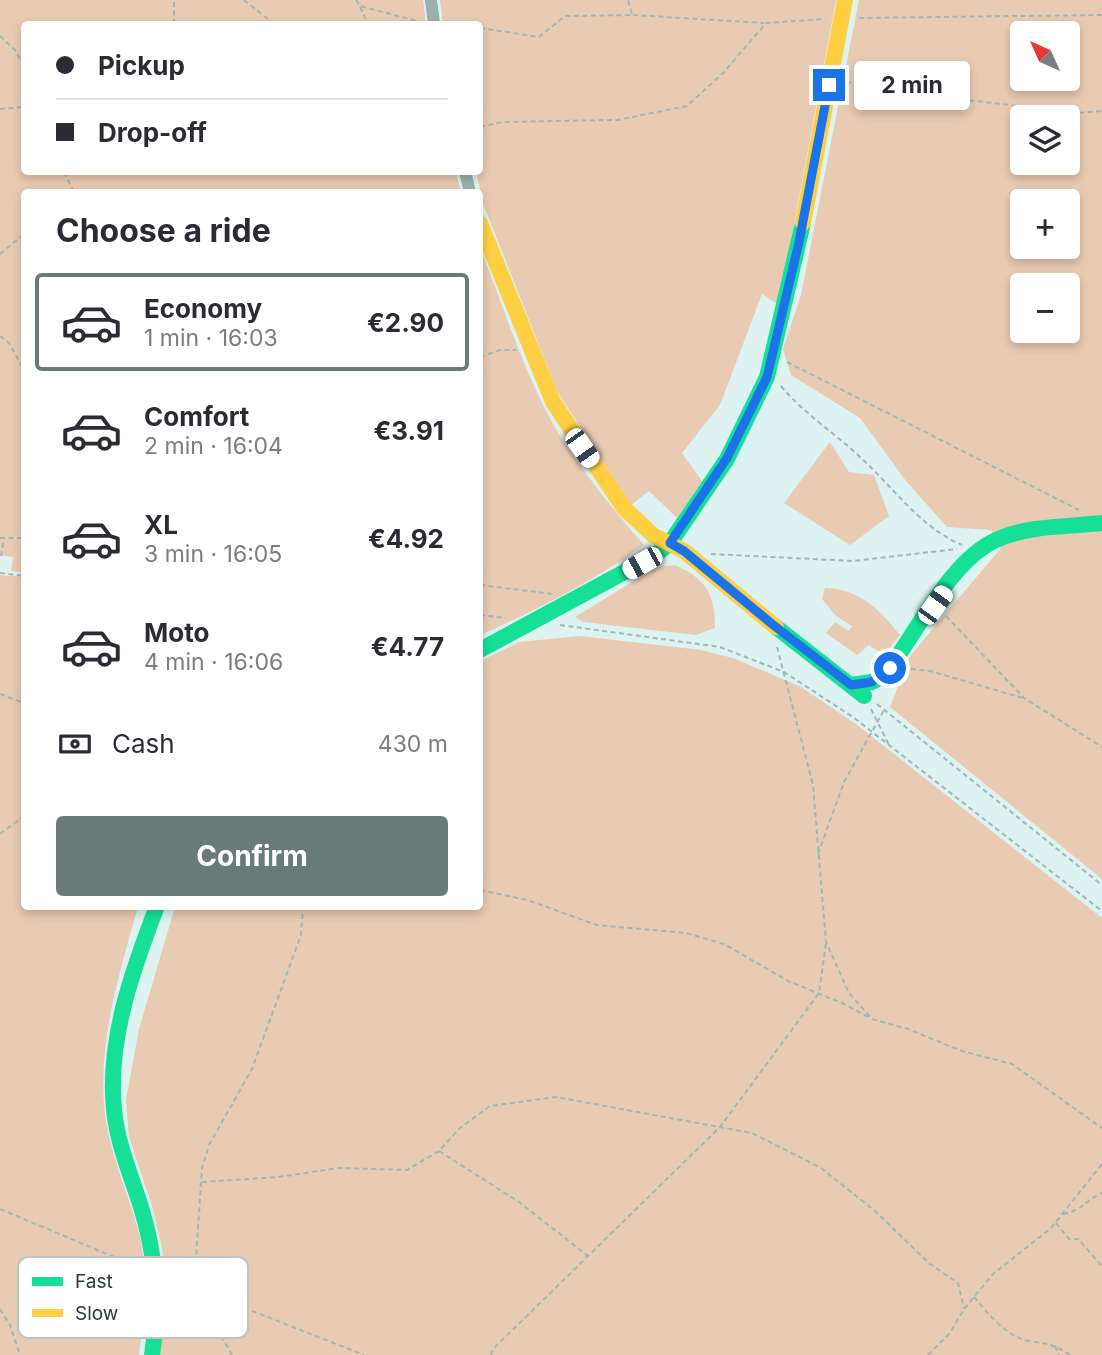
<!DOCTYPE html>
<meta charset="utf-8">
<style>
:root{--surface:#fff;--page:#f7f7f7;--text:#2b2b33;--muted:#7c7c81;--line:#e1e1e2;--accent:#687b79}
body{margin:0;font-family:Inter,sans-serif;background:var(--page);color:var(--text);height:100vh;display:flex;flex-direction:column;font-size:26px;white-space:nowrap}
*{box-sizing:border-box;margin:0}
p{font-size:23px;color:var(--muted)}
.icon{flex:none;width:38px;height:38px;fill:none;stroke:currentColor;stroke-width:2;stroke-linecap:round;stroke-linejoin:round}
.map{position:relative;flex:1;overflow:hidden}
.sheet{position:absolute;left:21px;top:189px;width:462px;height:721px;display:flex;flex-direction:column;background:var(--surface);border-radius:7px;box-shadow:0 4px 10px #0003}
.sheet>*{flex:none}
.hud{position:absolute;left:21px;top:21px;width:462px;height:154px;border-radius:7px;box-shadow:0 4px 10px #0003;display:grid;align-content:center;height:154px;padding:0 35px;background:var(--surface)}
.needle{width:46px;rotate:315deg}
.tools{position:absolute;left:1010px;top:21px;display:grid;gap:14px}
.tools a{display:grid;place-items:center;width:70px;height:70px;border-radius:7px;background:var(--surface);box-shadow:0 4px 10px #0003;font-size:35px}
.end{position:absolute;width:32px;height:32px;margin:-16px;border:9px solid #1a73e8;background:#fff;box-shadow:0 0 0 4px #fff}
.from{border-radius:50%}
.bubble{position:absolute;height:49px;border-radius:7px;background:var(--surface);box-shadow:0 4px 10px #0003;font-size:23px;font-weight:700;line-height:49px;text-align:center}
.car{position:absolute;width:21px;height:42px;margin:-21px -10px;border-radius:9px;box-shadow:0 0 5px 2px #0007;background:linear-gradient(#fff 24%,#345 0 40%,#fff 0 76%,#345 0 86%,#fff 0)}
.hud b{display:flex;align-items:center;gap:24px;height:66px;font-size:26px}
.hud b+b{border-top:2px solid var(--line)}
.hud i{width:18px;height:18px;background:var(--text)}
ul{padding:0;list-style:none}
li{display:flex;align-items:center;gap:21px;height:98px;margin:0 14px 10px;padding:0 21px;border:4px solid transparent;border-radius:7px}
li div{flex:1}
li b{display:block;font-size:26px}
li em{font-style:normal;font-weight:700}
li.active{border-color:var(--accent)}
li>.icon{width:63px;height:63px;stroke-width:1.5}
h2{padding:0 35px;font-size:32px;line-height:84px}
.pay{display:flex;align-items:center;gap:18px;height:77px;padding:0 35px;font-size:26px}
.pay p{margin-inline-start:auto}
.cta{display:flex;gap:14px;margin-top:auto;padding:14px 35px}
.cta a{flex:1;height:80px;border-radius:7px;background:var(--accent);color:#fff;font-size:28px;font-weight:700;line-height:80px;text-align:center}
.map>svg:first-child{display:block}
.forest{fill:#e9cab2;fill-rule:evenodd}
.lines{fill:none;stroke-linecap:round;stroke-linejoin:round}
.path{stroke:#a2b6b4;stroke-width:2;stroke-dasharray:5 3.5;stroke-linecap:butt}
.street{stroke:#99b2af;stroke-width:12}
.fast{stroke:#16e098;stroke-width:16}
.slow{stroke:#ffcf43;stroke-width:16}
.route{stroke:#1a73e8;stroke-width:9}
.key{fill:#fff;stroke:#bfc4c3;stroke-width:2}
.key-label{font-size:19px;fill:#293a38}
</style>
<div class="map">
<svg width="1102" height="1355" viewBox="0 0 1102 1355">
<rect width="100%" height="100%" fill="#ddf3f1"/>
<g class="forest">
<polygon points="0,0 423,0 426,24 24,24 24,172 456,172 461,192 24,192 24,572 11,571 13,557 0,555"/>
<polygon points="440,0 836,0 779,305 762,294 720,405 682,453 702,481 677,518 649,491 631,505 558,393 484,206 476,172 480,172 480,24 443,24"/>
<path d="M859,0H1102V879L890,707L910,656L1001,548L991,530L947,527L906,481L860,418L791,375L783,349L801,295ZM1022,33H1068V79H1022ZM1022,117H1068V163H1022ZM1022,201H1068V247H1022ZM1022,285H1068V331H1022Z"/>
<path d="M480,247C505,310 526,381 562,439C586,476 615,512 644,545C593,581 537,610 480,635Z"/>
<polygon points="830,442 849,472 874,475 889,516 850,545 784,503"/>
<path d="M675,565C706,579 715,594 715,628L696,635L583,622L575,617L657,567Z"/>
<path d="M0,575L24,577V906L138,907C119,974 95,1050 106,1121C112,1159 129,1196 139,1233C149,1273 144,1315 139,1355H0Z"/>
<path d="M825,588C860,589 879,609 900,635L884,655L869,645L857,655L826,633L835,622L849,631L852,626L836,616L822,599Z"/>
<polygon points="580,636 701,650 733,658 801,687 856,724 1102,918 1102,1355 159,1355 167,1311 162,1248 153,1209 129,1137 126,1100 139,1029 175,907 480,906 480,661 519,642"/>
</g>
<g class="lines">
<g class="path">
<polyline points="244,0 274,24"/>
<polyline points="356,0 360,6 421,22"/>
<polyline points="360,7 368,24"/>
<polyline points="633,15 764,23"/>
<polyline points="859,18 1102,15"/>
<polyline points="174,24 174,0"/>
<polyline points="480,28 539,37 565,16 632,15 628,0"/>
<polyline points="0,36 15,50 24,67"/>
<polyline points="846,83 889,77 913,88 960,99 1076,113 1102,111"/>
<polyline points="0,109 24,107"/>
<polyline points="480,127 502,122 617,120 687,106 724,72 766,23 825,19"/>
<polyline points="64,172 74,192"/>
<polyline points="0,254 24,234"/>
<polyline points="0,336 9,343 24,370"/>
<polyline points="480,357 500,350 516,350"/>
<polyline points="787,362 1079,510"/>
<path d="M781,386C804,414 835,433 861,458C894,488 920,527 962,545"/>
<polyline points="0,538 24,538"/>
<polyline points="21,539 24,544"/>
<polyline points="711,554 853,561 957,549"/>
<polyline points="1,556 4,539"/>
<polyline points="0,573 24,576"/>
<polyline points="480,585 553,594"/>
<polyline points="480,615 506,618"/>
<polyline points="946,616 1024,698 1102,747"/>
<polyline points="560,625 720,647 784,672 853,717 1102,911"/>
<polyline points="777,647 813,785 826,942 849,993 872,1019 908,1029 962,1051 1012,1064 1102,1128"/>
<polyline points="911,669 930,671 1023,698"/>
<polyline points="0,694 24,703"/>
<polyline points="877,704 1102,885"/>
<polyline points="871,709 889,745"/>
<polyline points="0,834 24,816"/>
<polyline points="818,854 844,782 884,710"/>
<polyline points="480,890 527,900 597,925 686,933 724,944 788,981 844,1004 868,1017"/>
<polyline points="439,1151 519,1202 588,1256"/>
<polyline points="202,1182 279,1177 338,1168 407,1170 439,1151 460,1128 490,1106 556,1097 752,1133 821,1168 875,1211 930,1264 958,1283 964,1309"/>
<polyline points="0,1209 138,1267"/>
<path d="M1063,1214C1083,1210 1086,1200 1102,1193"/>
<polyline points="1056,1223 1069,1239 1078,1239 1102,1266"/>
<polyline points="172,1282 194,1288 364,1355"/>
<path d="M974,1297C988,1313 1006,1337 1029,1341C1048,1344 1053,1344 1070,1355"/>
<polyline points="0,1309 10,1325 20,1355"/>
<polyline points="1055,1346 1059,1355"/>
<polyline points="232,1355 194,1288 202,1168 209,1145 252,1069 301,935 303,906"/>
<polyline points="491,1355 493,1349 720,1127 819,993 826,943"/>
<polyline points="928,1355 950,1333 964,1309 993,1274 1051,1228 1102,1164"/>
</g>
<g class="street">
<polyline points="431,0 434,24"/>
<polyline points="465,172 470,192"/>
</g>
<g class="fast">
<polyline points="776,627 864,696"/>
<polyline points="480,650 654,556 670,543 727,459 767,377 803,223"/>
<path d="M851,685L872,682L883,676C916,636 948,562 996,540C1028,525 1068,527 1102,523"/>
<path d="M152,1355C160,1304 156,1256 141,1207C131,1175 117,1143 114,1109C107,1040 133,969 157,906"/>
</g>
<g class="slow">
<polyline points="480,223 553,402 624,508 653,535 684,551 776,627"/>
<polyline points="803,223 845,0"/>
</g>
</g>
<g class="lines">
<polyline class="route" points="829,85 799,242 767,377 727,458 670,543 684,551 772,624 851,685 872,682 890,668"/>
</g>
<rect x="18" y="1257" width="230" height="81" rx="10" class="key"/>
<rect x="32" y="1277" width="31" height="9" fill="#16e098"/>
<rect x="32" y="1309" width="31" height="8" fill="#ffcf43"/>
<g class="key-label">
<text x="75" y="1288">Fast</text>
<text x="75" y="1320">Slow</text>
</g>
</svg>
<div class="tools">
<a><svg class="needle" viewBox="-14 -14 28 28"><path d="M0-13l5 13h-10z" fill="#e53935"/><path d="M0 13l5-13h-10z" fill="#7c7c81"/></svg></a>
<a><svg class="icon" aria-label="layers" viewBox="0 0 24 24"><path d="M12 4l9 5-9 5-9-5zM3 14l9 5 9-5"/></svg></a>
<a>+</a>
<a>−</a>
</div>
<i class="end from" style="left:890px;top:668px"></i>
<i class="end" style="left:829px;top:85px"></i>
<div class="bubble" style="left:854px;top:61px;width:116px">2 min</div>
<i class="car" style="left:582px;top:448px;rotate:145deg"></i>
<i class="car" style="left:642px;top:563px;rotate:241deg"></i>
<i class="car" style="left:935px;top:605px;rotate:36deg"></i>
<div class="hud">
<b><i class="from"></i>Pickup</b>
<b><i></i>Drop-off</b>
</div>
<section class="sheet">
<h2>Choose a ride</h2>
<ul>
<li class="active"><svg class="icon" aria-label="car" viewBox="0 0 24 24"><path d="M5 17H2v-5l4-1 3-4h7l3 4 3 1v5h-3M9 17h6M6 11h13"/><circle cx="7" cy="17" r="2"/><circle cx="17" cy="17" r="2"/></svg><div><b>Economy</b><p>1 min · 16:03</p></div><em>€2.90</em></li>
<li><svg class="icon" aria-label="car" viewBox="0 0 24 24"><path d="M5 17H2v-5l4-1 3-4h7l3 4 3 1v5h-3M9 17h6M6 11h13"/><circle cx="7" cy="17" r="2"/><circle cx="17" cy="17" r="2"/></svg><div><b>Comfort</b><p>2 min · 16:04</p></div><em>€3.91</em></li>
<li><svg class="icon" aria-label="car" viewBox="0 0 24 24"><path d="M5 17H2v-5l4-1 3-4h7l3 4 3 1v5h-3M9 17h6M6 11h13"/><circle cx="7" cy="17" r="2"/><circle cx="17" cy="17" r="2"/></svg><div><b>XL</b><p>3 min · 16:05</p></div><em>€4.92</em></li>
<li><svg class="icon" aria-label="car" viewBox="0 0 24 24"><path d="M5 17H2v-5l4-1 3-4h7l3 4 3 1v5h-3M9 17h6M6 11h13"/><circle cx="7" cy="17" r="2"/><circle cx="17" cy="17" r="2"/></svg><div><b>Moto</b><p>4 min · 16:06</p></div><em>€4.77</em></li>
</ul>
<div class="pay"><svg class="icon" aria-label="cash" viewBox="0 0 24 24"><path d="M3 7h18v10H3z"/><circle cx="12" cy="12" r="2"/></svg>Cash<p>430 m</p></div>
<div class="cta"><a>Confirm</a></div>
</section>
</div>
